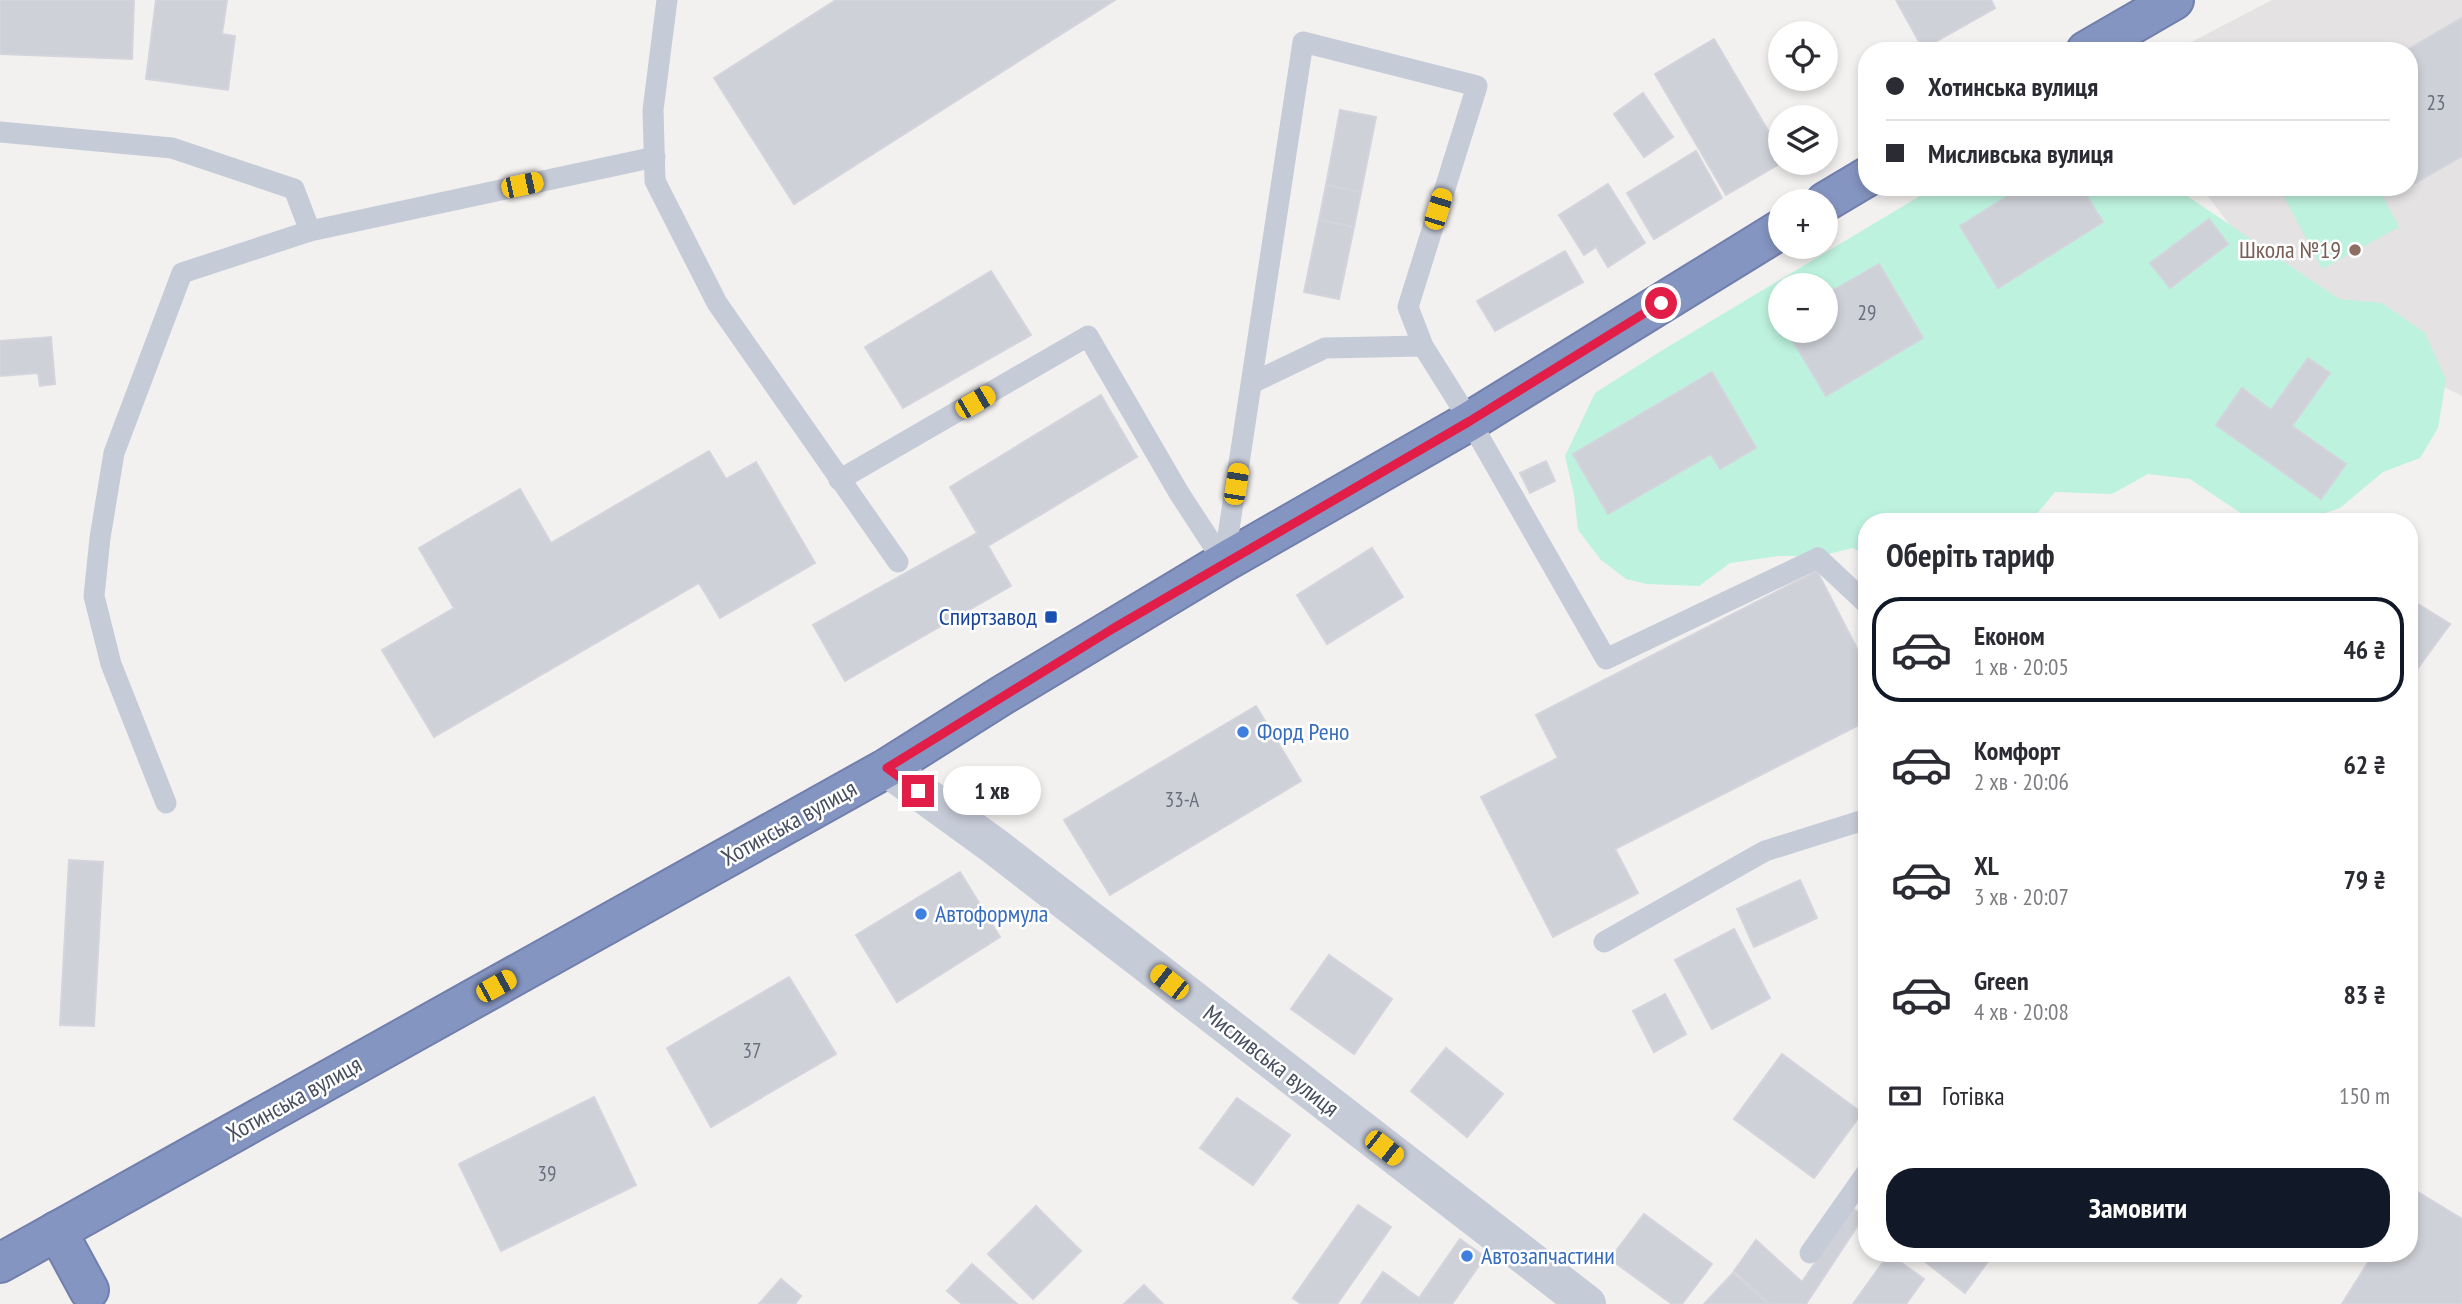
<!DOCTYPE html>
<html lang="uk">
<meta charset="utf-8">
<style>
:root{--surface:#fff;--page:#f2f2f3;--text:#2b2b33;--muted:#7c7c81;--line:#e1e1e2;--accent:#111827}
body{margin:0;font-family:"PT Sans Narrow",sans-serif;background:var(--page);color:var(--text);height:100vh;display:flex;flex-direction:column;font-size:26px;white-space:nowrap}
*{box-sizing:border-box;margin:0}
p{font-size:23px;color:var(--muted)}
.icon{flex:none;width:38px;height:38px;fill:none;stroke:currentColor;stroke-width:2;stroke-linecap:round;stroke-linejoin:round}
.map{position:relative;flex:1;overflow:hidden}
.side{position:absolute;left:1858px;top:513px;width:560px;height:749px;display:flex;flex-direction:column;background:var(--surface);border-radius:28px;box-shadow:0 4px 10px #0003}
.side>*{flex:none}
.top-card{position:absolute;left:1858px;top:42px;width:560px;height:154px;border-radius:28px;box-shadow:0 4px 10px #0003;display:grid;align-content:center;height:154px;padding:0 28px;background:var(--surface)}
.tools{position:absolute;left:1768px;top:21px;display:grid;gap:14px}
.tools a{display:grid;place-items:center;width:70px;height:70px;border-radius:50%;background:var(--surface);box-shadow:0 4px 10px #0003;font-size:35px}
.end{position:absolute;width:32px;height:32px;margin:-16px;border:9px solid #e11d48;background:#fff;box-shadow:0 0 0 4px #fff}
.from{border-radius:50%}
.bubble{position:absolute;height:49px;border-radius:24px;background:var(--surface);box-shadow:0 4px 10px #0003;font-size:23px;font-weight:700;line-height:49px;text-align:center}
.car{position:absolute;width:21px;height:42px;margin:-21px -10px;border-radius:9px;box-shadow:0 0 5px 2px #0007;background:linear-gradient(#f5c518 24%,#345 0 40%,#f5c518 0 76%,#345 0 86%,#f5c518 0)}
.top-card b{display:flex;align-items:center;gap:24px;height:66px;font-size:26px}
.top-card b+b{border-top:2px solid var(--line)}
.top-card i{width:18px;height:18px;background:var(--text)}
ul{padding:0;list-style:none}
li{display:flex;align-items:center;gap:21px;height:105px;margin:0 14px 10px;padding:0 14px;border:4px solid transparent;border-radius:28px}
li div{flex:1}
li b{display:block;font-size:26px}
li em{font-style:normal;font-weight:700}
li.selected{border-color:var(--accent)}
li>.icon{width:63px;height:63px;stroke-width:1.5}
h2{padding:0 28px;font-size:32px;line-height:84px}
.pay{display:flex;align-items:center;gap:18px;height:77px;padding:0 28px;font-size:26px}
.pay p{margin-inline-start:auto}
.primary-button{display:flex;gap:14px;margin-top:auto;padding:14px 28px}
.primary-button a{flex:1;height:80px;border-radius:28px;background:var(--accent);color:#fff;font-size:28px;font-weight:700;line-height:80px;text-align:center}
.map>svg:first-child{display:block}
.education{fill:#e4e2e2}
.green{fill:#bdf2de;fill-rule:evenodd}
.building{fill:#cfd1d8;stroke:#d4d4dc;stroke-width:2}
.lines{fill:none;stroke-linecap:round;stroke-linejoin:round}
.highway-casing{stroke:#717fad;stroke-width:42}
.lane{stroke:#c6cbd8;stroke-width:21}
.street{stroke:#c6cbd8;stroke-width:38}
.highway{stroke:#8595c1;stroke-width:38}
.route{stroke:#e11d48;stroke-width:9}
.education-dot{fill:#8d6e63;stroke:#fff;stroke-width:2.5}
.transit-dot{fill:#1a4fb4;stroke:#fff;stroke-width:2.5}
.shop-dot{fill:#3f7fe0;stroke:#fff;stroke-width:2.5}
.labels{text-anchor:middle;stroke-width:5;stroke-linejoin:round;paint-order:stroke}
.number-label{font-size:21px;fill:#696f7d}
.education-label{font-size:24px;fill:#785e54;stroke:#fff;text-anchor:end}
.transit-label{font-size:24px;fill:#164399;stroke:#fff;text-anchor:end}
.shop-label{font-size:24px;fill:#366cbe;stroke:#fff;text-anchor:start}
.street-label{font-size:24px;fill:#474e5f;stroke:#fff}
</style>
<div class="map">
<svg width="2462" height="1304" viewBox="0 0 2462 1304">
<rect width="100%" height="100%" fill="#f3f1f0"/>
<polygon class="education" points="2272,0 2462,0 2462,396 2296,313 2201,187 2410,187 2410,51 2174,51"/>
<g class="green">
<path d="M1935,187H2174L2339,299L2382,303L2425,333L2446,380L2438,428L2420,458L2383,472L2340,508L2302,521L2251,520L2190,479L2148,474L2112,494L2055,492L2031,521L1867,522V556L1853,548L1820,556H1779L1730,563L1699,586L1647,584L1626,579L1601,560L1578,530L1574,495L1565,456L1595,393L1661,351ZM1780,285H1825V331H1780Z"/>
<polygon points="2279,187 2378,187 2399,227 2322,269"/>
</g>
<g class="building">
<polygon points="0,0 134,0 132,59 0,54"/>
<polygon points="156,0 227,0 222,34 235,36 228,90 146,79"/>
<polygon points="836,0 1115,0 794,204 714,78"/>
<polygon points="1896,0 1991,0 1995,8 1923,49"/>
<polygon points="2462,18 2462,156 2410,186 2410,51 2405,51"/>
<polygon points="1714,39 1780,151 1781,163 1726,195 1655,74"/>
<polygon points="1643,93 1673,137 1644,157 1614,114"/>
<polygon points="1340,110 1376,117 1361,192 1326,185"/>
<polygon points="1696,151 1722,198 1654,239 1627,193"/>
<polygon points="1608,184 1645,243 1608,267 1596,247 1584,255 1559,215"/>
<polygon points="1326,185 1361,192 1354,227 1319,220"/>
<polygon points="2022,187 2081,187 2103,222 1998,288 1960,226"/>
<polygon points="2209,219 2228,244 2170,288 2150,263"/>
<polygon points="1319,220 1354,227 1339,299 1304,292"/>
<polygon points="1565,251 1583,282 1495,331 1477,301"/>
<polygon points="1879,264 1923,338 1826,396 1787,331 1825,331 1825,295"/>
<polygon points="991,271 1031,335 903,408 865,347"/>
<polygon points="51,337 55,384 40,386 38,373 0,376 0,341"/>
<polygon points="2308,358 2330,373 2292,426 2346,464 2321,499 2216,425 2242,388 2271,410"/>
<polygon points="1712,372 1756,448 1720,469 1711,454 1608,514 1573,454"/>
<polygon points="1101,395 1137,457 988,546 1011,586 845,681 813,625 977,533 950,487"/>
<polygon points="709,451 726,479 756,462 815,563 720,618 699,583 434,737 382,650 454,608 419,548 520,489 551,543"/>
<polygon points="1546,461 1555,481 1530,493 1520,473"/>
<polygon points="1372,548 1403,597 1327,644 1297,595"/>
<polygon points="1817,571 1867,668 1867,721 1615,849 1638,893 1553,937 1481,797 1558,758 1536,715"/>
<polygon points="2410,599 2450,624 2410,679"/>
<polygon points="1256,706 1301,781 1110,895 1064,820"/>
<polygon points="69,860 103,862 94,1026 60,1025"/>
<polygon points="960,872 1000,937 897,1002 856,935"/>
<polygon points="1800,880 1817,918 1754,947 1737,909"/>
<polygon points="1734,929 1770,998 1712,1029 1675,960"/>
<polygon points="1329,955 1392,999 1354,1054 1291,1009"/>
<polygon points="789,977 836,1054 711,1127 667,1048"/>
<polygon points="1665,994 1686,1034 1654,1052 1633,1011"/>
<polygon points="1446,1048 1503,1094 1467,1137 1411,1091"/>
<polygon points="1782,1054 1862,1113 1814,1178 1734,1119"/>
<polygon points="594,1097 636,1185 501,1251 459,1164"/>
<polygon points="1237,1098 1290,1135 1253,1185 1200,1148"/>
<polygon points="2413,1189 2462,1219 2462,1304 2342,1304 2374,1253 2410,1253 2410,1195"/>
<polygon points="1358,1205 1391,1227 1337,1304 1301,1304 1293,1298"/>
<polygon points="1036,1206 1081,1251 1033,1299 988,1254"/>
<polygon points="1852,1208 1864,1216 1806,1304 1770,1304 1734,1271 1756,1240 1802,1282"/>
<polygon points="1644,1214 1712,1264 1682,1304 1672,1304 1610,1259"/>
<polygon points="1460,1239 1485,1257 1452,1304 1361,1304 1383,1272 1419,1298"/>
<polygon points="1914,1253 1994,1253 1965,1293"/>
<polygon points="1889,1254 1924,1279 1906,1304 1853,1304"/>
<polygon points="972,1264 1017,1304 962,1304 947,1291"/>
<polygon points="1733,1273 1768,1304 1704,1304"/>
<polygon points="781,1279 801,1296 795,1304 759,1304"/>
<polygon points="1144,1285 1163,1304 1124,1304"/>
</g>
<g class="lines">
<defs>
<g id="highway">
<polyline points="2086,51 2174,0"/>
<polyline points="1825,202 1867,177"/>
<polyline points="57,1231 89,1290"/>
<polyline points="0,1263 887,768 1001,696 1224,562 1470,421 1780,230"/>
</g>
</defs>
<use href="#highway" class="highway-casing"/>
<g class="lane">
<polyline points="667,0 653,110 655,181 717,303 898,562"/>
<polyline points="0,132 172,148 294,189 310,231 655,157"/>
<polyline points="1252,383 1325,348 1423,346"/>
<polyline points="839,480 1088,336 1179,493 1224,562"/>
<polyline points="1224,562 1303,42 1477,86 1408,307 1423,346 1470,421 1606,659 1818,558 1867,604"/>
<polyline points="166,803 111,664 94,596 100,538 114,453 182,273 310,231"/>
<polyline points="1604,942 1765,851 1867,819"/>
<polyline points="1810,1253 1867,1172"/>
</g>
<polyline class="street" points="887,768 997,848 1587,1304"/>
<use href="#highway" class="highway"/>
</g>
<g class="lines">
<polyline class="route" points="918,791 887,768 1114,628 1470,421 1661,303"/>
</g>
<circle class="education-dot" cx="2355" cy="250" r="7"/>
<rect class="transit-dot" x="1044" y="610" width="14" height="14" rx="3.5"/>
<g class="shop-dot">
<circle cx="1243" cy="732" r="7"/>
<circle cx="921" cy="914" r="7"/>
<circle cx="1467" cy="1256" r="7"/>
</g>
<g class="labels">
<g class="number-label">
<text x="2436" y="110">23</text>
<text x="1867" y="320">29</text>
<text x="1182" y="807">33-А</text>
<text x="752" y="1058">37</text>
<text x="547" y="1181">39</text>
</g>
<g class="education-label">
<text x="2341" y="258">Школа №19</text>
</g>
<g class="transit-label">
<text x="1037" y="625">Спиртзавод</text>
</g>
<g class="shop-label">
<text x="1257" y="740">Форд Рено</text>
<text x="935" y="922">Автоформула</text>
<text x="1481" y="1264">Автозапчастини</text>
</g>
<g class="street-label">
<text transform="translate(789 823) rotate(-29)" y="8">Хотинська вулиця</text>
<text transform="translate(1271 1061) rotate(38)" y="8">Мисливська вулиця</text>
<text transform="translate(294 1099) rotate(-29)" y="8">Хотинська вулиця</text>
</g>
</g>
</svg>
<div class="tools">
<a><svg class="icon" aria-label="locate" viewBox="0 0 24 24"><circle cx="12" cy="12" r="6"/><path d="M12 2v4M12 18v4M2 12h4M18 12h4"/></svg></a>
<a><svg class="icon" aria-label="layers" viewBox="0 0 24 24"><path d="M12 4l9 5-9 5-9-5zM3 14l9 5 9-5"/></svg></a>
<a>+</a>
<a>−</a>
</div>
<i class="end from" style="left:1661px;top:303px"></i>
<i class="end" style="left:918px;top:791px"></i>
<div class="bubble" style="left:943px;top:766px;width:98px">1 хв</div>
<i class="car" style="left:522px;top:185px;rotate:78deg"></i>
<i class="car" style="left:1438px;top:209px;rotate:17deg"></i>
<i class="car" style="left:975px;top:402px;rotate:60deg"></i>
<i class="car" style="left:1236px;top:484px;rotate:9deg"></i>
<i class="car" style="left:1169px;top:982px;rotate:308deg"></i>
<i class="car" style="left:496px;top:986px;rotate:61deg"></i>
<i class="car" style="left:1384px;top:1148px;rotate:128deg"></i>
<div class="top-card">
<b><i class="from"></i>Хотинська вулиця</b>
<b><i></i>Мисливська вулиця</b>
</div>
<section class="side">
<h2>Оберіть тариф</h2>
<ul>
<li class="selected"><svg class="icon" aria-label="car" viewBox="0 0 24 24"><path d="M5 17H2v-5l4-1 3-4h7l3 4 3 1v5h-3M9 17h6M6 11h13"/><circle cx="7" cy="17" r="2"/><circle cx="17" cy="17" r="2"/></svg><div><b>Економ</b><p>1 хв · 20:05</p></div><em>46 ₴</em></li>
<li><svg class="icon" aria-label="car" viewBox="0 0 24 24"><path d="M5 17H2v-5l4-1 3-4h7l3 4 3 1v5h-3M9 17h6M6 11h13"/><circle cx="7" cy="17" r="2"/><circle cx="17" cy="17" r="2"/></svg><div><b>Комфорт</b><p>2 хв · 20:06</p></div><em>62 ₴</em></li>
<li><svg class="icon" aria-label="car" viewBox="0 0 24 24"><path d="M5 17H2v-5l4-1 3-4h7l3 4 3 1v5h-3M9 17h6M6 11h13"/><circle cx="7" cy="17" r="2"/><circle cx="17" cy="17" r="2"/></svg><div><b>XL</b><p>3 хв · 20:07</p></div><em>79 ₴</em></li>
<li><svg class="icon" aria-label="car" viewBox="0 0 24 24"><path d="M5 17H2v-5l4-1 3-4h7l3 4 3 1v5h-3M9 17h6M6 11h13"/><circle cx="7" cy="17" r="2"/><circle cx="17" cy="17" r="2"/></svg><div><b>Green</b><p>4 хв · 20:08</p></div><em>83 ₴</em></li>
</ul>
<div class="pay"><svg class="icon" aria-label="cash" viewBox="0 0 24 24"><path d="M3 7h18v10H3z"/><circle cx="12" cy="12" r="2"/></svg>Готівка<p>150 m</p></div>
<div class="primary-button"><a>Замовити</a></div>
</section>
</div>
